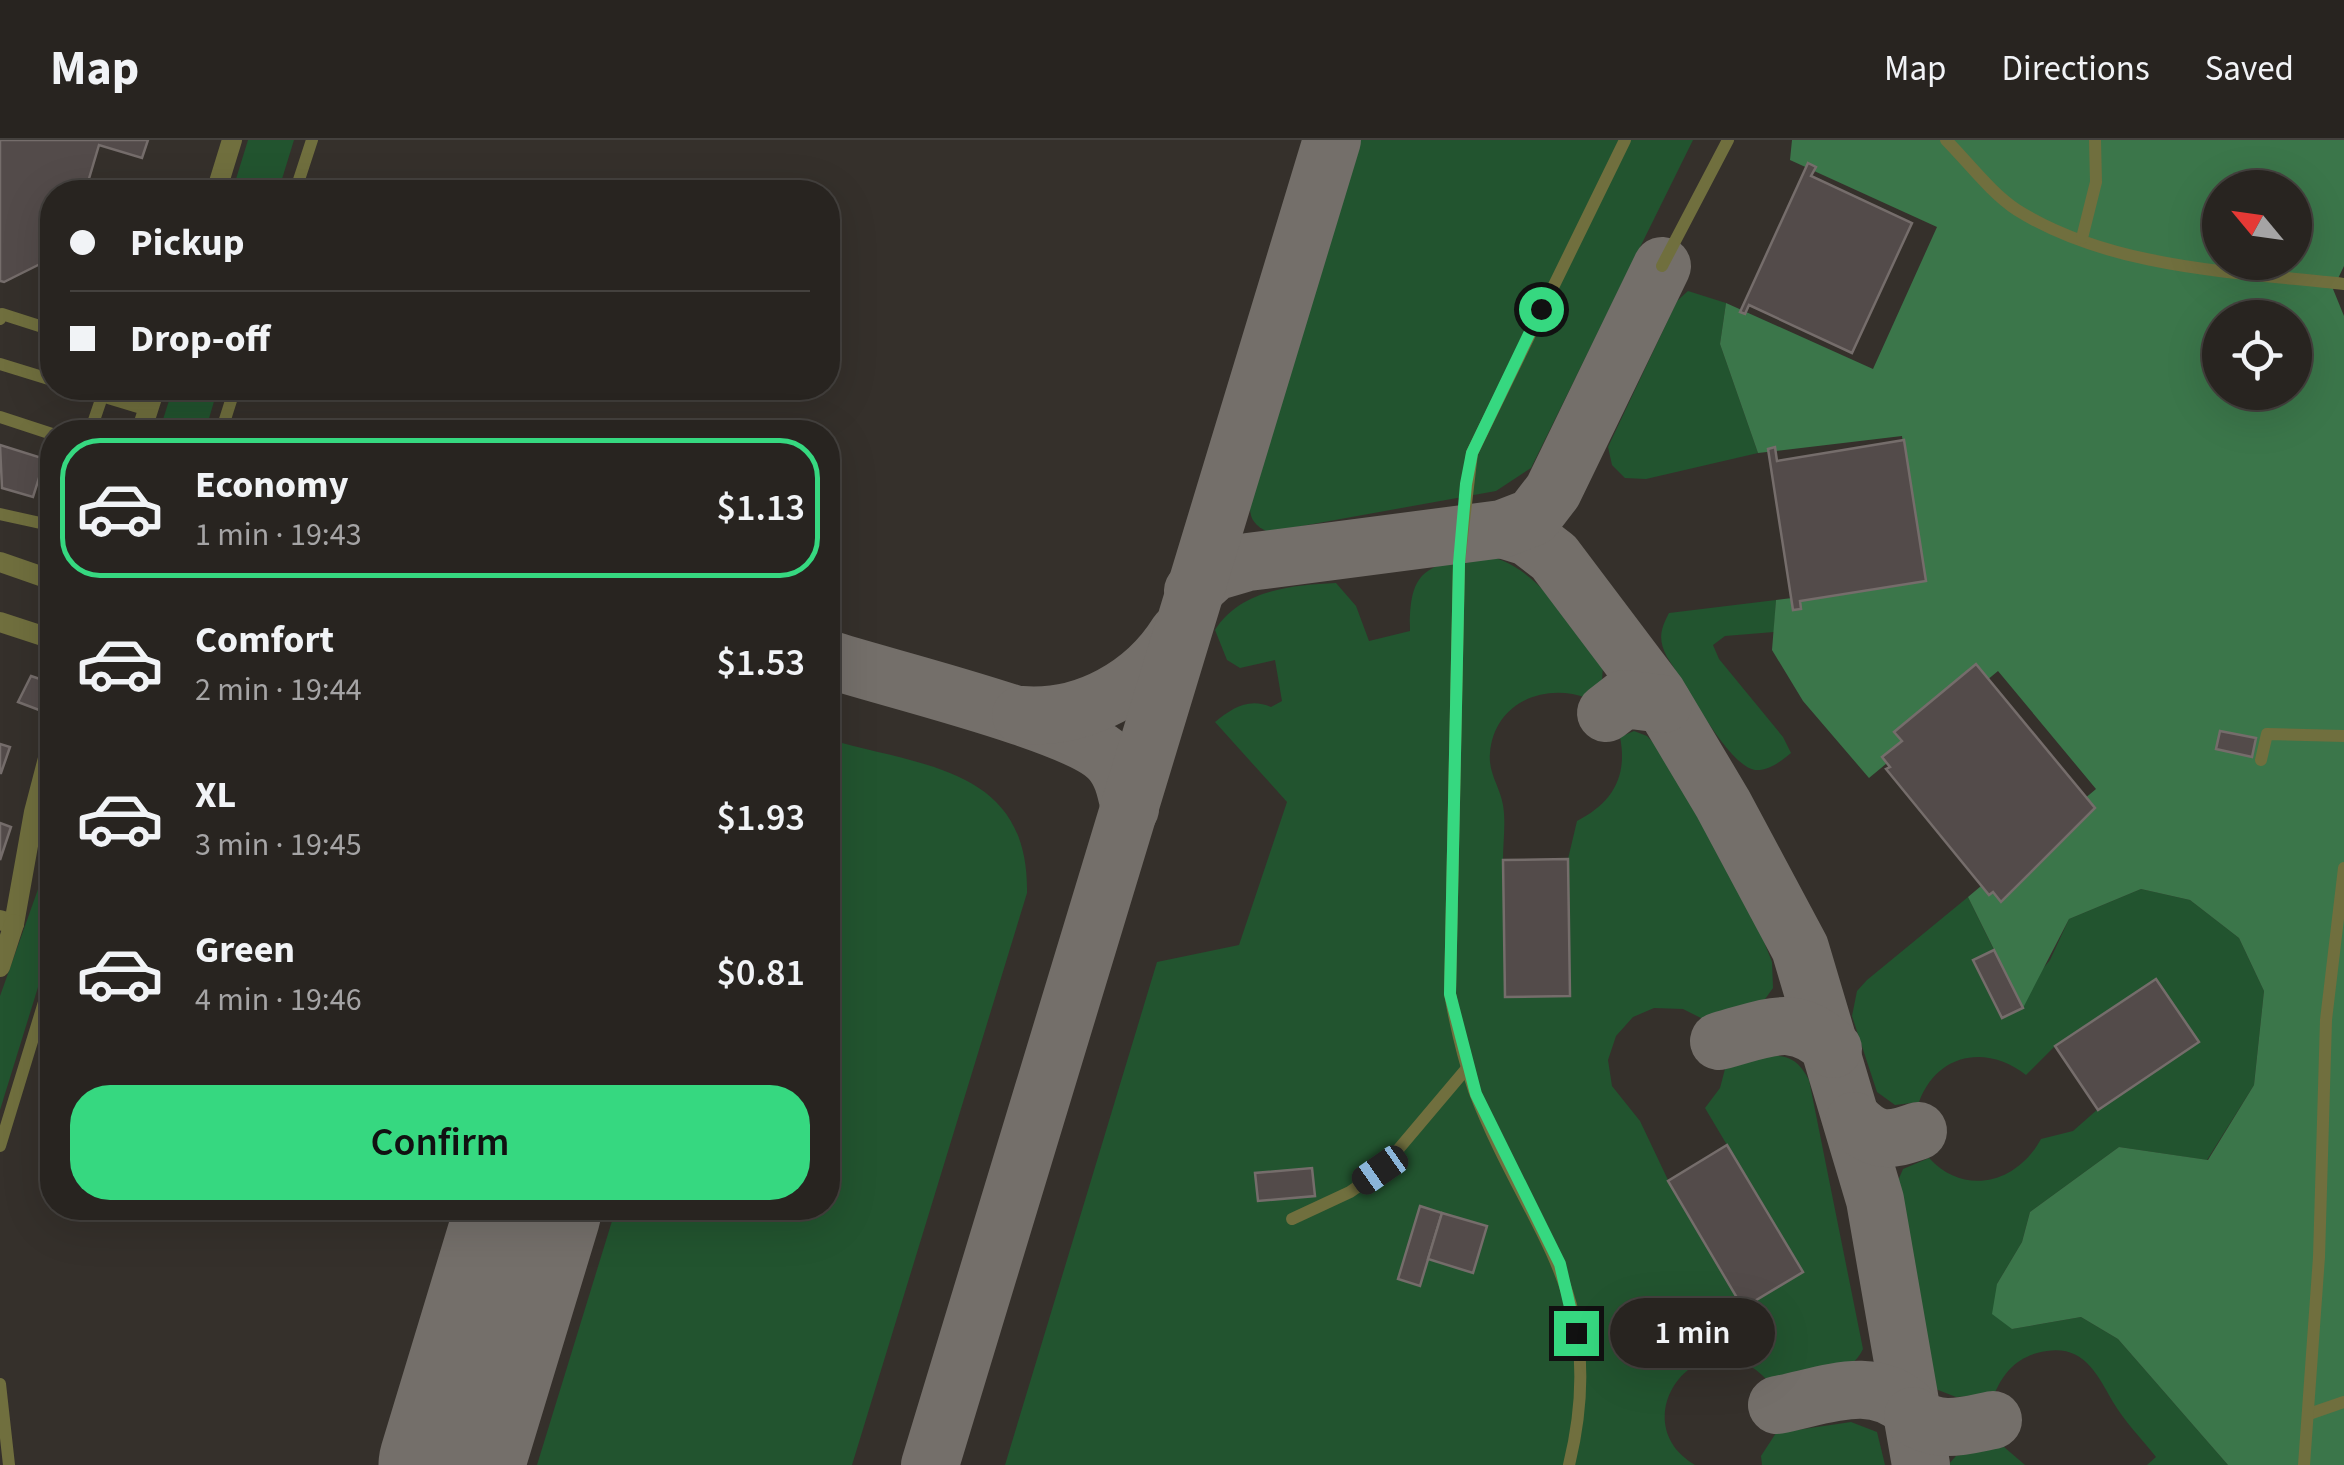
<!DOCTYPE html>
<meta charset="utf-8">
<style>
:root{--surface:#282420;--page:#302c29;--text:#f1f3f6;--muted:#a5a4a5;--line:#44413e;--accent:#36d880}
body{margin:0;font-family:"Source Sans 3",sans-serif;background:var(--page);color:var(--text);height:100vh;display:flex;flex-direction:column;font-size:38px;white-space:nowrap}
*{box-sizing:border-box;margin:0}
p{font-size:32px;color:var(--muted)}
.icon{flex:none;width:55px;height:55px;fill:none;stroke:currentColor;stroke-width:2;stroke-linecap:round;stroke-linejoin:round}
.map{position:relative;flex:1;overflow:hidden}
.panel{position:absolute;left:40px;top:280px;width:800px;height:800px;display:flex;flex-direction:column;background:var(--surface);border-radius:40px;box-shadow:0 10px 40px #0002,0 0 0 2px var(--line)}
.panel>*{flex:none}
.top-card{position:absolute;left:40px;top:40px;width:800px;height:220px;border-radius:40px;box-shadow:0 10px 40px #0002,0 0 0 2px var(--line);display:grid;align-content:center;height:220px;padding:0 30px;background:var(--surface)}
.needle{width:65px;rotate:299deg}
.controls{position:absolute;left:2202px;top:30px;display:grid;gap:20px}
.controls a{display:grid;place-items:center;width:110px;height:110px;border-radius:50%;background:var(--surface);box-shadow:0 10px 40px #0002,0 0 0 2px var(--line);font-size:50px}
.end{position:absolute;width:45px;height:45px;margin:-22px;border:12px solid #36d880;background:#111;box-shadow:0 0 0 5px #111}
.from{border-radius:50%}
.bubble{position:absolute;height:70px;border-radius:35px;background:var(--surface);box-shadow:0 10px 40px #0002,0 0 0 2px var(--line);font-size:32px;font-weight:600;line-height:70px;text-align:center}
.car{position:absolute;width:30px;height:60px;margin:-30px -15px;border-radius:12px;box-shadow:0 0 8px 2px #0007;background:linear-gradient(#222 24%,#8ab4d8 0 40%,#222 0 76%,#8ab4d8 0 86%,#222 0)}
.top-card b{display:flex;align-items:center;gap:35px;height:95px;font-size:38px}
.top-card b+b{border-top:2px solid var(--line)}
.top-card i{width:25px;height:25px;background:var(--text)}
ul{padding:18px 0 0;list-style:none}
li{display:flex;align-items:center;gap:30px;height:140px;margin:0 20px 15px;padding:0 10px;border:5px solid transparent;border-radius:40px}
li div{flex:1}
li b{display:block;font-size:38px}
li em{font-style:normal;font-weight:600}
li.on{border-color:var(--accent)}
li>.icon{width:90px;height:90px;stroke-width:1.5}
.primary-button{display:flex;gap:20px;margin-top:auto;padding:20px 30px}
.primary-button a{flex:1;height:115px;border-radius:40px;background:var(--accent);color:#111;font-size:40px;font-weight:600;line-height:115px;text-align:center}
header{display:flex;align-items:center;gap:60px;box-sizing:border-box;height:140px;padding:0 50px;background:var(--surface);border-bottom:2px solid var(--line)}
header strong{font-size:48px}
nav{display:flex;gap:55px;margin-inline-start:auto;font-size:35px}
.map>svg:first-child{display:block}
.green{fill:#22542f}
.forest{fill:#3b764a;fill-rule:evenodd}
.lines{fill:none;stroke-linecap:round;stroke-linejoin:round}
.taxiway{stroke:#746f6a;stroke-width:58}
.runway{stroke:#746f6a;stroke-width:145}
.building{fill:#534b4a;stroke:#756d6b;stroke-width:2.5}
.service{stroke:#706f3e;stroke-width:12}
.minor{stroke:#706f3e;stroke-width:20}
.route{stroke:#36d880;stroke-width:12}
</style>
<header>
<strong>Map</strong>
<nav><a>Map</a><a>Directions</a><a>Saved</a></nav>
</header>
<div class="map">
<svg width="2344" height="1325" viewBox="0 0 2344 1325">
<rect width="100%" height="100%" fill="#35302b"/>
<g class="green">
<polygon points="248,0 294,0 278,52 232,52"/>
<path d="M1358,0H1693L1531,328L1496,351L1268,392C1251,384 1249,376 1250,358Z"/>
<polygon points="1688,151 1726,163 1720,204 1758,313 1646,339 1625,338 1612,325 1608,307 1677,161"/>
<polygon points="173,248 218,248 205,292 159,292"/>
<path d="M1479,415C1533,418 1572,487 1603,525L1602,541L1587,558C1544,542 1494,563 1490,613C1488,633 1500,647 1503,665C1506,683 1503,702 1503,720L1568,719L1577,681C1612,663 1628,637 1620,597L1634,591L1647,596L1663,613L1750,766L1772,822L1773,848L1763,862L1703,879L1683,869L1654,868L1633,877L1616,896L1608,920L1612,946L1640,981L1668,1040L1727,1005L1705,968L1720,948L1725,929C1761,920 1789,900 1809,940L1863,1209C1849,1241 1798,1240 1768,1241C1702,1170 1619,1281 1695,1325H1005L1157,822L1239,805L1287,662L1215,582C1232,568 1249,557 1271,567L1282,561L1275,520L1240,528L1227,520L1215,490C1240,450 1292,445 1336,443L1356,466L1369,501L1410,491C1409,431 1424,426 1479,415Z"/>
<path d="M1776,460L1774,492L1725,496L1713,505L1719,519L1783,597L1791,613C1781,621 1769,631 1755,630C1728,626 1684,542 1667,517C1658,500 1660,490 1669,473Z"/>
<path d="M828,599C923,627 1029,627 1027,753L852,1325H537L616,1068H828Z"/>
<polygon points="52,710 52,802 0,970 0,856"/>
<path d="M2141,749L2190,760L2239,798L2264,851L2254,945L2207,1020L2119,1007L2030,1072L2022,1102L1997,1144L2012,1189L2081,1177L2118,1199L2228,1325H2147L2156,1317C2142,1299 2124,1281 2113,1262C2095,1230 2081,1201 2037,1213C2015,1219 2002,1235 1994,1255L1956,1257L1933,1248L1897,1043L1903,1029L1929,1018C1965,1057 2017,1043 2041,999L2073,991L2098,969L2055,906L2026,935C1987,904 1937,913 1919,962L1895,965L1877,952L1852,876L1857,851L1867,840L1968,757L1994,810L1973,821L2002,878L2050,820L2069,779Z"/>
<polygon points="1851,1282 1877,1292 1885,1325 1762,1325 1761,1316 1776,1293"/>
<polygon points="2004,1307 2025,1325 1948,1325 1956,1316"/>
</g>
<path class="forest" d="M1792,0H2344V126L2333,149L2344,176V1325H2228L2118,1199L2081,1177L2012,1189L1992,1174L1997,1144L2022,1102L2030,1072L2119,1007L2208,1020L2254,945L2264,851L2239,798L2190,760L2141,749L2069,779L2023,868L1968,757L2096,649L1998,531L1869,638L1803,561L1772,510L1776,460L1920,442L1902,296L1758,313L1720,204L1726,163L1873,229L1937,87L1790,20ZM2220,48H2295V122H2220ZM2220,178H2295V252H2220Z"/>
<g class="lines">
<g class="taxiway">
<polyline points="1502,389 1528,397 1554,417 1658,555 1723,664 1800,808 1875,1060 1921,1325"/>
<polyline points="1193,451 1214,432 1248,422 1502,389 1533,377 1553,351 1662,126"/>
<path d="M828,519C885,538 1076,583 1110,619C1123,633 1126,651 1130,669"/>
<polyline points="1606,573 1624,559 1663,564"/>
<path d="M1021,575C1084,580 1145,546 1178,493"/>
<path d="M1719,901C1766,889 1794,871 1833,909"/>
<path d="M1854,981C1876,1003 1890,1001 1918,991"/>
<path d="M1777,1265C1825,1256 1874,1233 1912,1271"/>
<path d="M1913,1276C1940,1294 1963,1286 1993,1280"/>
<polyline points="930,1325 1332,0"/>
</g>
<polyline class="runway" points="451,1325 529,1068"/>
</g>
<g class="building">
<polygon points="0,0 148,0 142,18 99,5 85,52 52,52 52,118 4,142 0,141"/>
<polygon points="1808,23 1816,27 1811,36 1912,83 1852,213 1749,165 1745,174 1740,172"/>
<polygon points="1904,300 1926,441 1800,461 1801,469 1793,470 1768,309 1775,307 1777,321"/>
<polygon points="0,305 45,319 33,357 2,348"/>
<polygon points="1976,524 2095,668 2001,762 1993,752 1989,755 1886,629 1890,627 1882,617 1902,601 1894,592"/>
<polygon points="31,536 52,543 47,573 18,562"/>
<polygon points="2220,591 2256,598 2252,617 2216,609"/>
<polygon points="0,604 10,607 1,633 0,633"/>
<polygon points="0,683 11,687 0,720"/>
<polygon points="1568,719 1570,856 1505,857 1503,720"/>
<polygon points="1994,810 2023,868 2002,878 1973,820"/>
<polygon points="2156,839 2199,902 2098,970 2055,906"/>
<polygon points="1727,1005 1803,1132 1743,1168 1668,1041"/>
<polygon points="1312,1028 1315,1056 1258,1061 1255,1033"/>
<polygon points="1420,1066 1442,1073 1420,1146 1398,1139"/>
<polygon points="1442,1073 1487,1086 1473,1133 1428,1119"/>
</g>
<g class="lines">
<g class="service">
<path d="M1946,0C1968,22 1991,53 2017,70C2111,129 2237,132 2344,144"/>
<polyline points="295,52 312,0"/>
<polyline points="2082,98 2096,42 2095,0"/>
<polyline points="1662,126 1728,0"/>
<polyline points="0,179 2,174 52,190"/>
<polyline points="0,224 52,240"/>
<polyline points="75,248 148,270"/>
<polyline points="0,277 52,294"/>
<polyline points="90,292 105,248"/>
<polyline points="221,292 235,248"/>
<polyline points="0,374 45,384 52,380"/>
<polyline points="2261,620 2267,594 2344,596"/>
<polyline points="0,1006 52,836"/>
<polyline points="1292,1079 1350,1052 1380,1031 1467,928"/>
<polyline points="0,1244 9,1325"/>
<polyline points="2309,1274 2344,1262"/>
<path d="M1569,1325C1611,1152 1529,1095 1474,950C1463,918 1456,887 1450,854L1459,423L1472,313L1625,0"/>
<polyline points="2304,1325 2319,1117 2326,880 2344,728"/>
</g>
<g class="minor">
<polyline points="216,52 232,0"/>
<polyline points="141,292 155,248"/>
<polyline points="0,422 52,440"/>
<polyline points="0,482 52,499"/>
<polyline points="0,780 14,784 34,672 52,603"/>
<polyline points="0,827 14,784"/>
</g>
</g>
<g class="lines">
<polyline class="route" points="1541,169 1472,313 1466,344 1459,423 1450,854 1476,954 1560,1124 1576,1193"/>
</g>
</svg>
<div class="controls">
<a><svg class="needle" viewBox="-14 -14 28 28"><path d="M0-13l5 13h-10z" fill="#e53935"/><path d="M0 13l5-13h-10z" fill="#a5a4a5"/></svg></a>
<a><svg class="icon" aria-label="locate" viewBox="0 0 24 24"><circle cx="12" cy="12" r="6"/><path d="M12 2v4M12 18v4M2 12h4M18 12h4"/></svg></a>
</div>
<i class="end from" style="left:1541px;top:169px"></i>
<i class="end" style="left:1576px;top:1193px"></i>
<div class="bubble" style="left:1610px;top:1158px;width:165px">1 min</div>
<i class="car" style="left:1380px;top:1030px;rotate:235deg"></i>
<div class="top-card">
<b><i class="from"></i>Pickup</b>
<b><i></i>Drop-off</b>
</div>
<section class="panel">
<ul>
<li class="on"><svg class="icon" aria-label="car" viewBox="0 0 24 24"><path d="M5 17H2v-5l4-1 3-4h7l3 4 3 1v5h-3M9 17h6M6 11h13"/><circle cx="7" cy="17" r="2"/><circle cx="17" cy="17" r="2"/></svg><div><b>Economy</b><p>1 min · 19:43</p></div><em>$1.13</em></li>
<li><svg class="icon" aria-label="car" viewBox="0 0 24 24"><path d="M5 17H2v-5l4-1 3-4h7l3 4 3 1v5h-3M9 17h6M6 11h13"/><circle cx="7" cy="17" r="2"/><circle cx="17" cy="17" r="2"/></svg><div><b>Comfort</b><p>2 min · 19:44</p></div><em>$1.53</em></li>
<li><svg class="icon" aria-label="car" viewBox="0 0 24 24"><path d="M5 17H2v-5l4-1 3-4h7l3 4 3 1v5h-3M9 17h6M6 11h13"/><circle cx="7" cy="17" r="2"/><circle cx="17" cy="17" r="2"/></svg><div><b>XL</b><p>3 min · 19:45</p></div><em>$1.93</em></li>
<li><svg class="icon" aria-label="car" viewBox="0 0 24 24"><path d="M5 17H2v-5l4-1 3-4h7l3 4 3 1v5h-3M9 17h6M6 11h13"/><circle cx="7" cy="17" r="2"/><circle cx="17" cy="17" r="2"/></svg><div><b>Green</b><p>4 min · 19:46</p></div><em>$0.81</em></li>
</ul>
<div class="primary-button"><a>Confirm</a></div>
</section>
</div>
